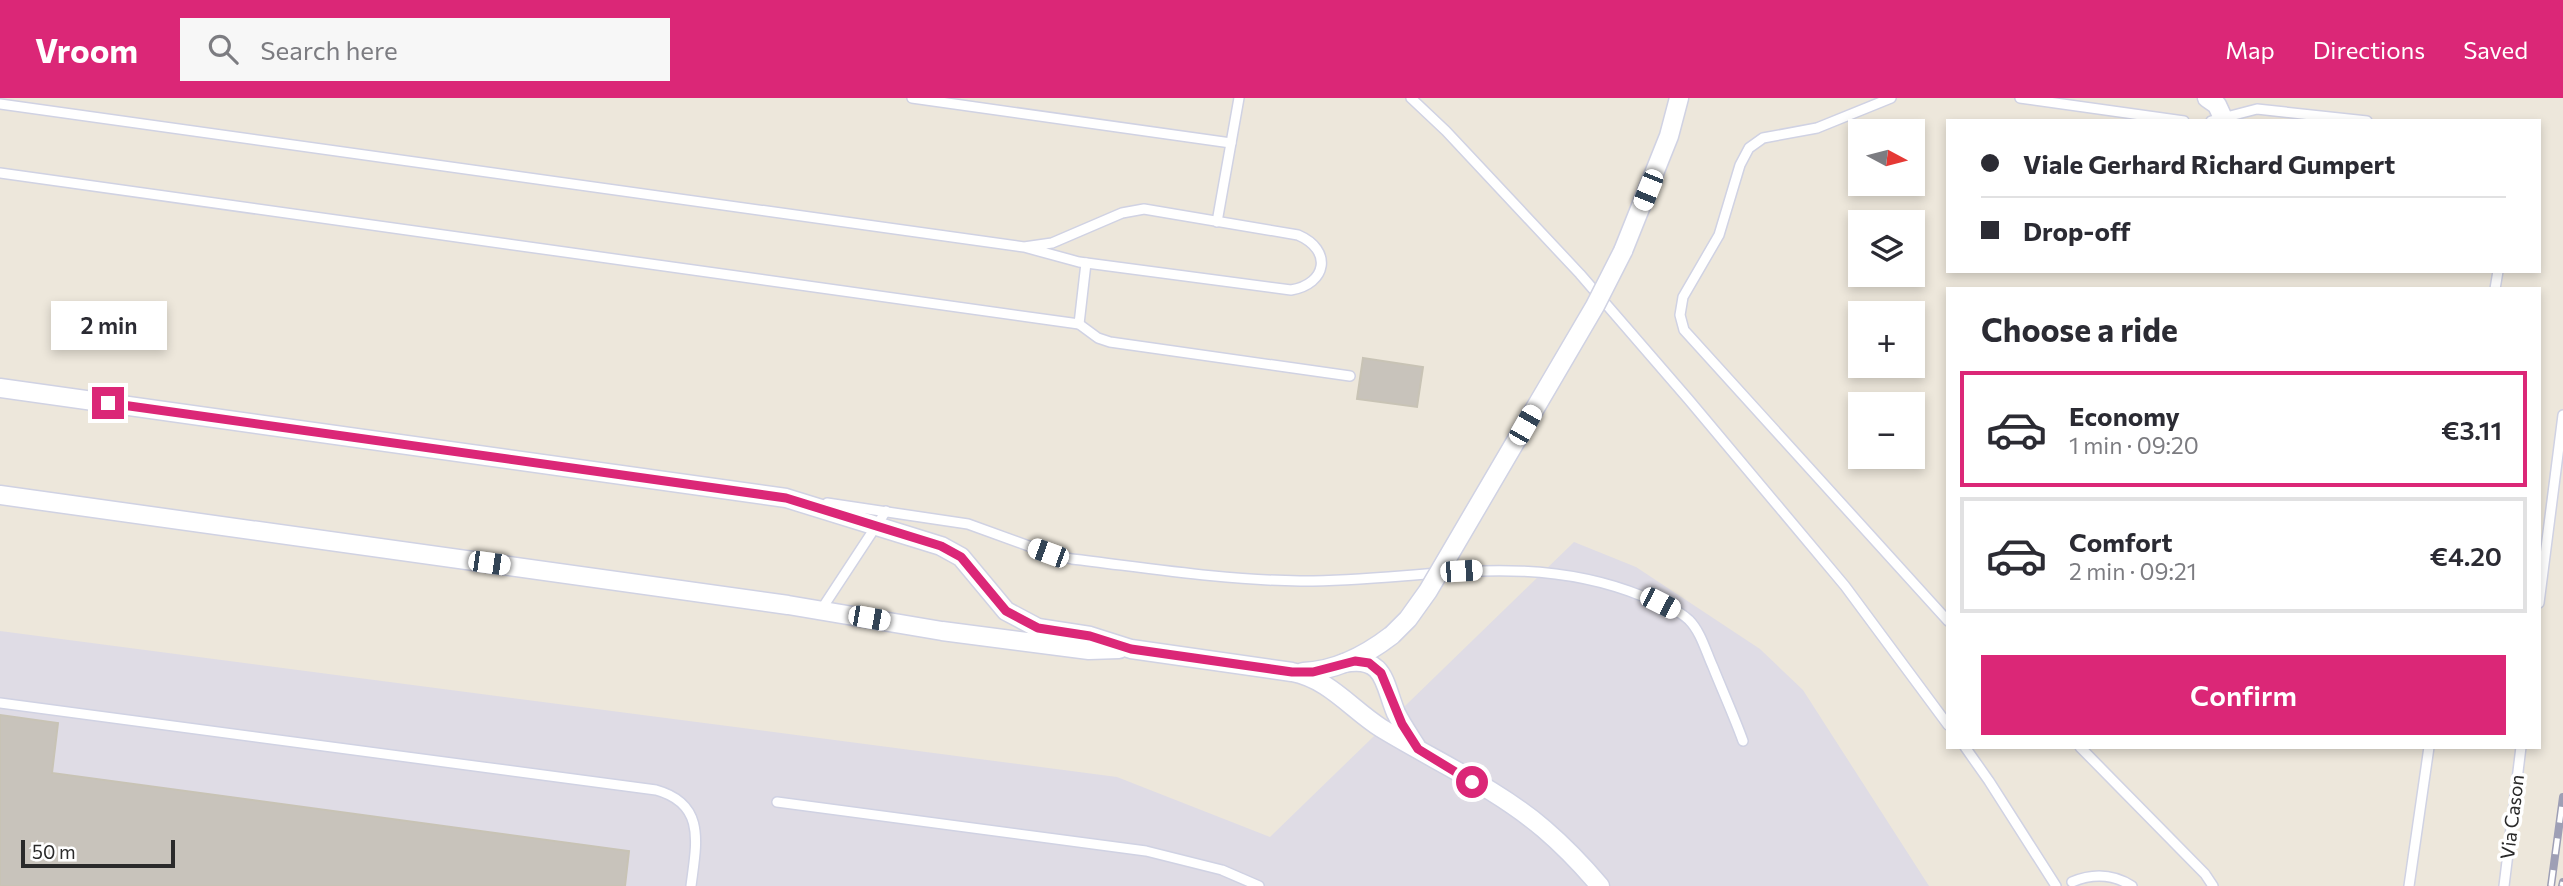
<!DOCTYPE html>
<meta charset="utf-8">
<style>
:root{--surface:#fff;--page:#f7f7f7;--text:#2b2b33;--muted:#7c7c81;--line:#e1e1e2;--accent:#db2777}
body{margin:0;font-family:Commissioner,sans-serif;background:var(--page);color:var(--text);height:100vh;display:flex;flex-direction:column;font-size:26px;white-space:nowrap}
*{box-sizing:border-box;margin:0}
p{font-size:23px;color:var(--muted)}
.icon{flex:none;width:38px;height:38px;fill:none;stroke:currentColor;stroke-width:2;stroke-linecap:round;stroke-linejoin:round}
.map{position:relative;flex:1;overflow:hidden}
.side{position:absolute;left:1946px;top:189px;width:595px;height:462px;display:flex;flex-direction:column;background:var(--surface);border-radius:0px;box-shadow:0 4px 10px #0003}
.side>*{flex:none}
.guide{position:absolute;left:1946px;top:21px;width:595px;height:154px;border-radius:0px;box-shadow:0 4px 10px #0003;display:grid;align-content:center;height:154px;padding:0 35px;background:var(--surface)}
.needle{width:46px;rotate:97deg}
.controls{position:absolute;left:1848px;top:21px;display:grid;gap:14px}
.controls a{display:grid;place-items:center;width:77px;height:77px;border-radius:0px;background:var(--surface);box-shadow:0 4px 10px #0003;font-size:35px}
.scale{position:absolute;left:21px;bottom:18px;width:154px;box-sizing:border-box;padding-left:7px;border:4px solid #2a2a2a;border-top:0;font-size:19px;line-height:24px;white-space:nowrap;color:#2a2a2a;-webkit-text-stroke:5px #fff;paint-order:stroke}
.end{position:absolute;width:32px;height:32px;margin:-16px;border:9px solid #db2777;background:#fff;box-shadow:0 0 0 4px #fff}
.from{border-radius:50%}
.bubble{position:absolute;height:49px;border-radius:0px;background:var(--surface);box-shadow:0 4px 10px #0003;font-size:23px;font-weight:600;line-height:49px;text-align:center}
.car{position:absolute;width:21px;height:42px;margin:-21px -10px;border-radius:9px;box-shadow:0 0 5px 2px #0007;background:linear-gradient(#fff 24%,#345 0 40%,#fff 0 76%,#345 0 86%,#fff 0)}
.guide b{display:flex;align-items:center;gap:24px;height:66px;font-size:26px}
.guide b+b{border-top:2px solid var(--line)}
.guide i{width:18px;height:18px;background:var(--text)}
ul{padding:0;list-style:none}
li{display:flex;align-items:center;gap:21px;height:116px;margin:0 14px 10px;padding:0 21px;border:4px solid var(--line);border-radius:0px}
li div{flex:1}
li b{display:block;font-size:26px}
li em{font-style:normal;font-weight:600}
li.on{border-color:var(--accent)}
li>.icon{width:63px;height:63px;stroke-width:1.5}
h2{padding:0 35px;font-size:32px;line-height:84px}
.primary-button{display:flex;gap:14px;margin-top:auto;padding:14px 35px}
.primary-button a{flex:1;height:80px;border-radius:0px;background:var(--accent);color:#fff;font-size:28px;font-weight:600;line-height:80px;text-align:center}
header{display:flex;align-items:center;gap:42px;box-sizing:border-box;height:98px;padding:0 35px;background:var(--accent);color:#fff}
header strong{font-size:33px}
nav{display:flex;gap:38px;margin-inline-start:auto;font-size:24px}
.search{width:490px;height:63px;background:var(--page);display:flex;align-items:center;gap:18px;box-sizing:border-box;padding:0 24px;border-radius:0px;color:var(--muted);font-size:26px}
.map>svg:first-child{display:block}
.industrial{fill:#dfdce5}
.building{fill:#c8c3bb;stroke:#c8c3b5;stroke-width:2}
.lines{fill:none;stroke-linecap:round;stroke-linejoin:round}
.lane-casing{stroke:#d0d2e3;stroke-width:12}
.street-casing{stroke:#d0d2e3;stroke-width:21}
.lane{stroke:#fff;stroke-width:9}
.street{stroke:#fff;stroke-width:18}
.rail-casing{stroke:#9e9fb5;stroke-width:8}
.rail{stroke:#fff;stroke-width:5;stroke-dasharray:16;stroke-linecap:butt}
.street-bridge-casing{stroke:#d0d2e3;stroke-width:21;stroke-linecap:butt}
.street-bridge{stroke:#fff;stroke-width:18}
.route{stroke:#db2777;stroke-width:9}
.labels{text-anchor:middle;stroke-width:7;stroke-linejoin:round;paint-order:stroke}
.street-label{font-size:19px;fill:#2a2a2a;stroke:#fff}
</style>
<header>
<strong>Vroom</strong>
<div class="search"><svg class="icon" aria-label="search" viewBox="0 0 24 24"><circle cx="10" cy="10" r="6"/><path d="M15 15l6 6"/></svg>Search here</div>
<nav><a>Map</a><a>Directions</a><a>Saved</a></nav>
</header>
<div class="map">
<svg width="2563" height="788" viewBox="0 0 2563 788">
<rect width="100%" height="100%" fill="#ede7db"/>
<polygon class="industrial" points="1574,444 1636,469 1760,551 1803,592 1929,788 0,788 0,533 1117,679 1270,739"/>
<g class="building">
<polygon points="1363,260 1423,269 1417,309 1357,301"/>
<polygon points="0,617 58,625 52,675 629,753 625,788 0,788"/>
</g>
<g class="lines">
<defs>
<g id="lane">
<polyline points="912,0 1231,45"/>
<polyline points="1411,0 1446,33 1580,176 1689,302 1845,488 1948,627"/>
<polyline points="1891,0 1817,30 1763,40 1749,50 1740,67 1719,137 1683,199 1680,217 1684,232 1948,523"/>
<polyline points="2020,0 2184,23"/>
<path d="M0,6L1024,149L1079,164L1291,192C1327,186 1333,152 1298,137L1144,111L1122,115L1052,145L1024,149"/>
<polyline points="2211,23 2257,11 2367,23"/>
<polyline points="0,75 1079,226 1086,165"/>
<polyline points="1217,124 1239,0"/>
<polyline points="2495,191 2498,173"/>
<polyline points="1079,226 1098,240 1110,244 1350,278"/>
<path d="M827,405L968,426L1048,455L1072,461C1148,470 1223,482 1300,483C1418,484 1526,451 1642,498C1657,504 1676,510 1689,522C1701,534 1706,554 1713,569C1723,594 1734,618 1743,643"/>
<polyline points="2539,505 2563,317"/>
<polyline points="821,512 886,413"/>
<path d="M0,605L656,692C707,706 696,747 691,788"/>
<polyline points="1965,649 1989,683 2056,788"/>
<polyline points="2080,649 2205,776 2213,788"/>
<polyline points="777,704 1146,753 1222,772 1259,788"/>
<path d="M2072,784C2093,775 2113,776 2132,788"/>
<polyline points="2409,788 2429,649"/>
<polyline points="2504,788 2521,649"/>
</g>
<g id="street">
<polyline points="2207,0 2217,7 2223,20"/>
<polyline points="1623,153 1669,38 1679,0"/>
<path d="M0,290L786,400L941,448L961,459L1006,513L1038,530L1090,538L1131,551L1292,574C1329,581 1351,611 1381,630C1435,663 1496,690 1544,731C1565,749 1583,768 1600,788"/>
<polyline points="0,397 788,507 942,533 1089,552 1119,551"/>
<path d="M1344,565C1385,557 1384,586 1396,615C1402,627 1409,637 1416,648"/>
<path d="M1303,574C1336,573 1366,557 1392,537"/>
</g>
</defs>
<use href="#lane" class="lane-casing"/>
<use href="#street" class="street-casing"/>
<use href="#lane" class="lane"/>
<use href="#street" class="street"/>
<defs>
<g id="rail">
<polyline points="2551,788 2563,699"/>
<polyline points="2562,788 2563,784"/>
</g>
</defs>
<use href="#rail" class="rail-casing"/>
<use href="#rail" class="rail"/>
<defs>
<polyline id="street-bridge" points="1392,537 1408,521 1428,493 1595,208 1623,153"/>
</defs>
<use href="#street-bridge" class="street-bridge-casing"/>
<use href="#street-bridge" class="street-bridge"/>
</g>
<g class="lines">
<polyline class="route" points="108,305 786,400 941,448 961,459 1006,513 1038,530 1090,538 1131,551 1292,574 1313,574 1355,563 1369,565 1381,575 1402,626 1418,651 1472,684"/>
</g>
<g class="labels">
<g class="street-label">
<text transform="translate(2512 719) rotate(-83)" y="7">Via Cason</text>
</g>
</g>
</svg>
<div class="controls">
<a><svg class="needle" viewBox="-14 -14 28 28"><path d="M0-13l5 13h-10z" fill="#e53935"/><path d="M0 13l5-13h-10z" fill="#7c7c81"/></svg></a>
<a><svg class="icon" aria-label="layers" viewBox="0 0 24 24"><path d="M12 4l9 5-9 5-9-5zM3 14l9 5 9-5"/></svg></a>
<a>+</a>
<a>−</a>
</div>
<div class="scale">50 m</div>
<i class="end from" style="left:1472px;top:684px"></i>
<i class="end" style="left:108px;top:305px"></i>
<div class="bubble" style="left:51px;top:203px;width:116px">2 min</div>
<i class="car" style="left:1648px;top:92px;rotate:202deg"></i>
<i class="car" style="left:1525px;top:327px;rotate:30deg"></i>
<i class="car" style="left:1048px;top:455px;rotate:290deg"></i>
<i class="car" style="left:489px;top:465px;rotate:98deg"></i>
<i class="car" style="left:1461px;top:473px;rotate:86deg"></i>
<i class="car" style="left:1660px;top:505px;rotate:117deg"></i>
<i class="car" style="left:869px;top:520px;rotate:100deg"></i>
<div class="guide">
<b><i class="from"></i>Viale Gerhard Richard Gumpert</b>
<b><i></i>Drop-off</b>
</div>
<section class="side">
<h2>Choose a ride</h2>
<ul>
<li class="on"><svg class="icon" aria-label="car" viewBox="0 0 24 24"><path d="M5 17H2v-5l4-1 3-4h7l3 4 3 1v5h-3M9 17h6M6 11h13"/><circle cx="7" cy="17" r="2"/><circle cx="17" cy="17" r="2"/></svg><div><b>Economy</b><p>1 min · 09:20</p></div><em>€3.11</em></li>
<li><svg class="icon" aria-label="car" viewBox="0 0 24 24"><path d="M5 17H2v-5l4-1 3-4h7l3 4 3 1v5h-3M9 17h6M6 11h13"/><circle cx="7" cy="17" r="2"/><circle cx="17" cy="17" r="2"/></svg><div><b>Comfort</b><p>2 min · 09:21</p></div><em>€4.20</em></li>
</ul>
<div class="primary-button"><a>Confirm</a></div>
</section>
</div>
